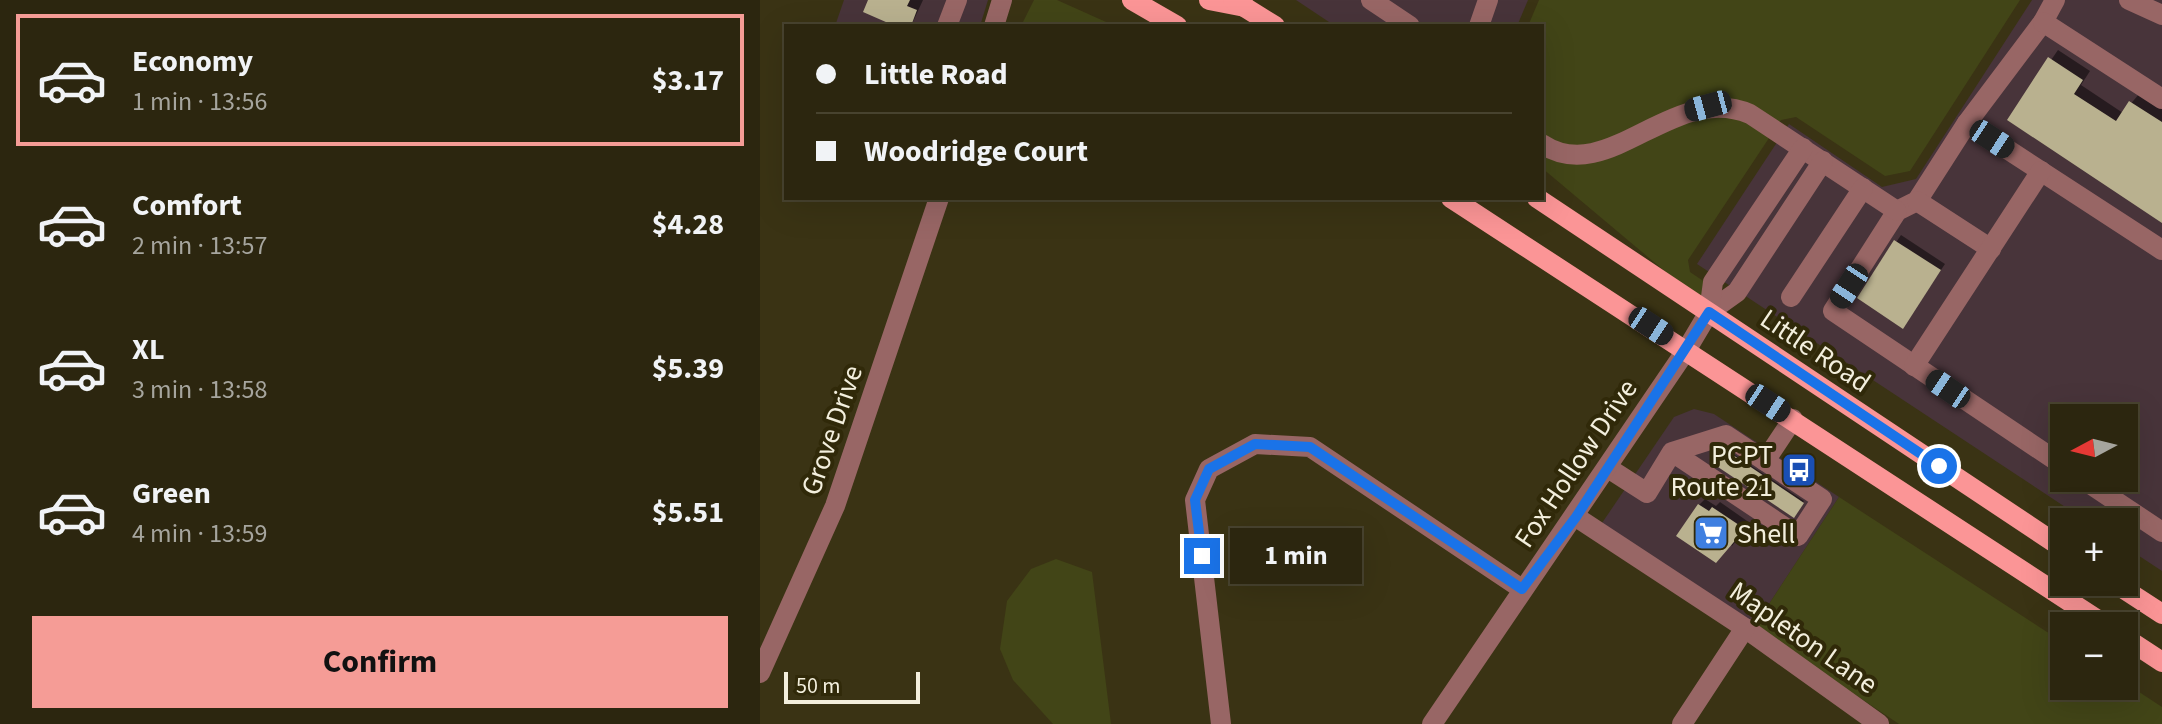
<!DOCTYPE html>
<meta charset="utf-8">
<style>
:root{--surface:#2c260f;--page:#38321d;--text:#f1f3f6;--muted:#a6a59e;--line:#48432f;--accent:#f59c96}
body{margin:0;font-family:"Source Sans 3",sans-serif;background:var(--page);color:var(--text);height:100vh;display:flex;flex-direction:column;font-size:30px;white-space:nowrap}
*{box-sizing:border-box;margin:0}
p{font-size:26px;color:var(--muted)}
.icon{flex:none;width:44px;height:44px;fill:none;stroke:currentColor;stroke-width:2;stroke-linecap:round;stroke-linejoin:round}
.map{position:relative;flex:1;overflow:hidden}
.details{display:flex;flex-direction:column;background:var(--surface);width:760px}
.details>*{flex:none}
.banner{position:absolute;left:24px;top:24px;width:760px;height:176px;border-radius:0px;box-shadow:0 8px 32px #0002,0 0 0 2px var(--line);display:grid;align-content:center;height:176px;padding:0 32px;background:var(--surface)}
.needle{width:52px;rotate:263deg}
.fabs{position:absolute;left:1290px;top:404px;display:grid;gap:16px}
.fabs a{display:grid;place-items:center;width:88px;height:88px;border-radius:0px;background:var(--surface);box-shadow:0 8px 32px #0002,0 0 0 2px var(--line);font-size:40px}
.scale{position:absolute;left:24px;bottom:20px;width:136px;box-sizing:border-box;padding-left:8px;border:4px solid #f3efdd;border-top:0;font-size:22px;line-height:28px;white-space:nowrap;color:#f3efdd;-webkit-text-stroke:6px #302909;paint-order:stroke}
.end{position:absolute;width:36px;height:36px;margin:-18px;border:10px solid #1a73e8;background:#fff;box-shadow:0 0 0 4px #fff}
.from{border-radius:50%}
.bubble{position:absolute;height:56px;border-radius:0px;background:var(--surface);box-shadow:0 8px 32px #0002,0 0 0 2px var(--line);font-size:26px;font-weight:700;line-height:56px;text-align:center}
.car{position:absolute;width:24px;height:48px;margin:-24px -12px;border-radius:10px;box-shadow:0 0 6px 2px #0007;background:linear-gradient(#222 24%,#8ab4d8 0 40%,#222 0 76%,#8ab4d8 0 86%,#222 0)}
.banner b{display:flex;align-items:center;gap:28px;height:76px;font-size:30px}
.banner b+b{border-top:2px solid var(--line)}
.banner i{width:20px;height:20px;background:var(--text)}
ul{padding:14px 0 0;list-style:none}
li{display:flex;align-items:center;gap:24px;height:132px;margin:0 16px 12px;padding:0 16px;border:4px solid transparent;border-radius:0px}
li div{flex:1}
li b{display:block;font-size:30px}
li em{font-style:normal;font-weight:700}
li.current{border-color:var(--accent)}
li>.icon{width:72px;height:72px;stroke-width:1.5}
.primary-button{display:flex;gap:16px;margin-top:auto;padding:16px 32px}
.primary-button a{flex:1;height:92px;border-radius:0px;background:var(--accent);color:#111;font-size:32px;font-weight:700;line-height:92px;text-align:center}
main{display:flex;flex:1;min-height:0}
.map>svg:first-child{display:block}
.commercial{fill:#48343a;fill-rule:evenodd}
.green{fill:#424517}
.shadow{fill:#0007}
.building{fill:#b9b18f}
.lines{fill:none;stroke-linecap:round;stroke-linejoin:round}
.minor{stroke:#986665;stroke-width:20}
.major{stroke:#fb9596;stroke-width:20}
.route{stroke:#1a73e8;stroke-width:10}
.labels{text-anchor:middle;stroke-width:8;stroke-linejoin:round;paint-order:stroke}
.street-label{font-size:28px;fill:#f3efdd;stroke:#302909}
.poi-label{font-size:28px;fill:#f3efdd;stroke:#302909;text-anchor:end}
</style>
<main>
<section class="details">
<ul>
<li class="current"><svg class="icon" aria-label="car" viewBox="0 0 24 24"><path d="M5 17H2v-5l4-1 3-4h7l3 4 3 1v5h-3M9 17h6M6 11h13"/><circle cx="7" cy="17" r="2"/><circle cx="17" cy="17" r="2"/></svg><div><b>Economy</b><p>1 min · 13:56</p></div><em>$3.17</em></li>
<li><svg class="icon" aria-label="car" viewBox="0 0 24 24"><path d="M5 17H2v-5l4-1 3-4h7l3 4 3 1v5h-3M9 17h6M6 11h13"/><circle cx="7" cy="17" r="2"/><circle cx="17" cy="17" r="2"/></svg><div><b>Comfort</b><p>2 min · 13:57</p></div><em>$4.28</em></li>
<li><svg class="icon" aria-label="car" viewBox="0 0 24 24"><path d="M5 17H2v-5l4-1 3-4h7l3 4 3 1v5h-3M9 17h6M6 11h13"/><circle cx="7" cy="17" r="2"/><circle cx="17" cy="17" r="2"/></svg><div><b>XL</b><p>3 min · 13:58</p></div><em>$5.39</em></li>
<li><svg class="icon" aria-label="car" viewBox="0 0 24 24"><path d="M5 17H2v-5l4-1 3-4h7l3 4 3 1v5h-3M9 17h6M6 11h13"/><circle cx="7" cy="17" r="2"/><circle cx="17" cy="17" r="2"/></svg><div><b>Green</b><p>4 min · 13:59</p></div><em>$5.51</em></li>
</ul>
<div class="primary-button"><a>Confirm</a></div>
</section>
<div class="map">
<svg width="1402" height="724" viewBox="0 0 1402 724">
<rect width="100%" height="100%" fill="#3a3314"/>
<g class="commercial">
<polygon points="84,0 228,0 220,26 75,26"/>
<polygon points="536,0 768,0 757,26 575,26"/>
<path d="M1272,0H1402V571L1364,546V522H1328L937,264L1029,124L1122,187L1156,179ZM1304,418H1364V478H1304Z"/>
<polygon points="934,409 954,414 1079,497 994,627 842,523 914,417"/>
</g>
<g class="green">
<polygon points="274,0 297,0 355,26 261,26"/>
<polygon points="779,0 1260,0 1150,171 1125,176 1036,117 1021,120 928,260 930,272 967,297 954,304 907,273 782,168 782,26 768,26"/>
<polygon points="1079,497 1304,643 1304,686 1364,686 1364,682 1402,707 1402,724 1139,724 994,627"/>
<polygon points="296,559 332,572 351,724 293,724 253,680 240,649 247,601 271,569"/>
</g>
<g class="shadow">
<polygon points="110,0 163,0 151,26 141,26"/>
<polygon points="1298,50 1330,71 1321,85 1363,113 1379,94 1402,109 1402,220 1250,119"/>
<polygon points="1141,235 1185,264 1143,326 1099,298"/>
<polygon points="966,449 1044,501 1034,515 954,462"/>
<polygon points="945,499 956,506 960,502 990,523 972,546 939,505"/>
</g>
<g class="building">
<polygon points="108,0 150,0 147,6 157,10 151,26 135,26 103,12"/>
<polygon points="1288,57 1323,80 1314,94 1356,121 1369,101 1402,122 1402,223 1247,120"/>
<polygon points="1134,240 1181,270 1143,329 1097,298"/>
<polygon points="964,449 1044,503 1034,518 952,463"/>
<polygon points="938,504 949,511 952,507 985,529 956,563 916,536"/>
</g>
<g class="lines">
<g class="minor">
<polyline points="611,0 650,26"/>
<polyline points="1295,0 1283,22 1207,123 1157,201 1137,211 1073,311 1304,466"/>
<polyline points="1369,0 1402,15"/>
<polyline points="1283,22 1402,99"/>
<polyline points="187,26 197,0"/>
<polyline points="234,26 242,0"/>
<polyline points="719,26 728,0"/>
<polyline points="1207,123 1402,250"/>
<path d="M782,144C848,188 913,81 990,114L1137,211"/>
<polyline points="1157,201 1231,249"/>
<polyline points="1031,297 1103,188"/>
<polyline points="949,312 977,292 1063,161"/>
<polyline points="1154,366 1281,171"/>
<polyline points="1005,461 1033,419"/>
<polyline points="848,468 887,493 912,452 1038,536 1062,499 966,435 912,452"/>
<polyline points="1321,478 1402,532"/>
<polyline points="816,517 985,628 1119,724"/>
<polyline points="0,673 75,506 179,198"/>
<polyline points="461,724 435,500 449,469 495,444 550,447 762,589"/>
<polyline points="672,724 927,349 949,312 953,282 1043,148"/>
<polyline points="922,724 985,628"/>
</g>
<g class="major">
<polyline points="372,0 417,26"/>
<polyline points="449,0 485,7"/>
<polyline points="473,0 515,26"/>
<polyline points="691,198 1347,626"/>
<polyline points="777,198 1304,549"/>
<polyline points="1353,582 1402,614"/>
<polyline points="1364,637 1402,662"/>
</g>
</g>
<g class="lines">
<polyline class="route" points="442,556 435,500 449,469 495,444 550,447 762,589 816,517 949,312 1179,466"/>
</g>
<defs>
<symbol id="bus-square" viewBox="-11 -11 22 22"><rect x="-9" y="-9" width="18" height="18" rx="4" fill="#1a4fb4" stroke="#302909"/><path d="M-5-6H5V4H4V6H2V4H-2V6H-4V4H-5ZM-3.5-4V0h7V-4ZM-3.5 1.2v1.5H-2V1.2ZM2 1.2v1.5H3.5V1.2Z" fill="#fff"/></symbol>
<symbol id="supermarket-square" viewBox="-11 -11 22 22"><rect x="-9" y="-9" width="18" height="18" rx="4" fill="#3f7fe0" stroke="#302909"/><path d="M-6-5.5h2.5l.6 2H6L4.5 2H-2.5L-4.4-4H-6ZM-1.5 3.2a1.3 1.3 0 1 0 .1 0ZM3 3.2a1.3 1.3 0 1 0 .1 0Z" fill="#fff"/></symbol>
</defs>
<g fill-rule="evenodd">
<use href="#bus-square" x="1019" y="450" width="40" height="40"/>
<use href="#supermarket-square" x="931" y="513" width="40" height="40"/>
</g>
<g class="labels">
<g class="street-label">
<text transform="translate(1056 350) rotate(34)" y="10">Little Road</text>
<text transform="translate(71 430) rotate(-71)" y="10">Grove Drive</text>
<text transform="translate(815 463) rotate(-56)" y="10">Fox Hollow Drive</text>
<text transform="translate(1044 637) rotate(35)" y="10">Mapleton Lane</text>
</g>
<g class="poi-label">
<text x="1013" y="464">PCPT<tspan x="1013" dy="32">Route 21</tspan></text>
<text x="977" y="543" text-anchor="start">Shell</text>
</g>
</g>
</svg>
<div class="fabs">
<a><svg class="needle" viewBox="-14 -14 28 28"><path d="M0-13l5 13h-10z" fill="#e53935"/><path d="M0 13l5-13h-10z" fill="#a6a59e"/></svg></a>
<a>+</a>
<a>−</a>
</div>
<div class="scale">50 m</div>
<i class="end from" style="left:1179px;top:466px"></i>
<i class="end" style="left:442px;top:556px"></i>
<div class="bubble" style="left:470px;top:528px;width:132px">1 min</div>
<i class="car" style="left:948px;top:106px;rotate:255deg"></i>
<i class="car" style="left:1232px;top:139px;rotate:123deg"></i>
<i class="car" style="left:1089px;top:286px;rotate:213deg"></i>
<i class="car" style="left:891px;top:326px;rotate:123deg"></i>
<i class="car" style="left:1188px;top:389px;rotate:304deg"></i>
<i class="car" style="left:1008px;top:403px;rotate:123deg"></i>
<div class="banner">
<b><i class="from"></i>Little Road</b>
<b><i></i>Woodridge Court</b>
</div>
</div>
</main>
